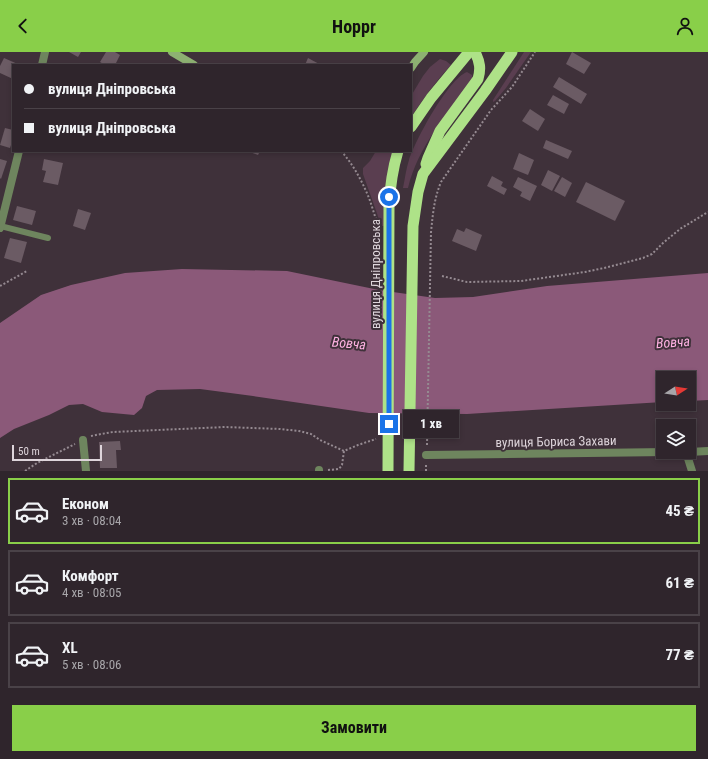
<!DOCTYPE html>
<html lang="uk">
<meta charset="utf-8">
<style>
:root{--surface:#2f252c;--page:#3b3138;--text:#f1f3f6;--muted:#a7a5a9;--line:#4a4248;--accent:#89cf49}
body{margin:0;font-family:"Roboto Condensed",sans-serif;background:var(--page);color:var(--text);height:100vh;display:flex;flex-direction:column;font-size:15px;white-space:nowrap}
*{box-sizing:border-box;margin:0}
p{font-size:13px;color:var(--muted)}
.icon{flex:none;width:22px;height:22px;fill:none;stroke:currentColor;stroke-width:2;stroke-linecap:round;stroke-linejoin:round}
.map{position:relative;height:419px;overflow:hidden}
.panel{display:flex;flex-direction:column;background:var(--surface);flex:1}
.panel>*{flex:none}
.hud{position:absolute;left:12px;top:12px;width:400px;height:88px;border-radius:0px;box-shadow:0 2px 6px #0003,0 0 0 1px var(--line);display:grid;align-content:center;height:88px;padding:0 12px;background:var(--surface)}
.needle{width:26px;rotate:78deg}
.fabs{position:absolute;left:656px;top:319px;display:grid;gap:8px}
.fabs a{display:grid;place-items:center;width:40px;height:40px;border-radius:0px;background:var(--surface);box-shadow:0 2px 6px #0003,0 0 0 1px var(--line);font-size:20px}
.scale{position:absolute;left:12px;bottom:10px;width:90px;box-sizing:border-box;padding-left:4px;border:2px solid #ded5db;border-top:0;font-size:11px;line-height:14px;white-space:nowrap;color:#ded5db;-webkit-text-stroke:3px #3f313a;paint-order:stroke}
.end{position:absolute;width:18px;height:18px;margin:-9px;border:5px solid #1a73e8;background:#fff;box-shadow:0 0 0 2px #fff}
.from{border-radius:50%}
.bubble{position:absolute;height:28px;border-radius:0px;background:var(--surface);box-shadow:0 2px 6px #0003,0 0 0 1px var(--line);font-size:13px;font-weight:700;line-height:28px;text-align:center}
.hud b{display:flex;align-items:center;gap:14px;height:38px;font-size:15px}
.hud b+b{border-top:1px solid var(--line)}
.hud i{width:10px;height:10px;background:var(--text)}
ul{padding:7px 0 0;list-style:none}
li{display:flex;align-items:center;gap:12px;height:66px;margin:0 8px 6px;padding:0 4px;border:2px solid var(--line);border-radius:0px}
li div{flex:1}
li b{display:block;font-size:15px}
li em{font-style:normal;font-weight:700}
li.selected{border-color:var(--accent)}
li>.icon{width:36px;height:36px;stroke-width:1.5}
.button{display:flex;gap:8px;margin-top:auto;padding:8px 12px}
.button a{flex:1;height:46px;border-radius:0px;background:var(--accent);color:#111;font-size:16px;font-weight:700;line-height:46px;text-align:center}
header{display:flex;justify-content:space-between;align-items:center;height:52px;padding:0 12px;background:var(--accent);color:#111;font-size:18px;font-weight:700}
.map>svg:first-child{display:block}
.green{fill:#5a3e50}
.water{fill:#8b5979}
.building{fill:#6b5b64}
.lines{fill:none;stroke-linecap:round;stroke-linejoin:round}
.path{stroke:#958a91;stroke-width:2;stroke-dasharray:2 2;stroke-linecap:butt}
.service{stroke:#6e855e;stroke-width:6}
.pedestrian{stroke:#6e855e;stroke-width:8}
.minor{stroke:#6e855e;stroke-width:8}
.secondary{stroke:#8db172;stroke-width:8}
.trunk{stroke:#aee288;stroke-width:11}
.route{stroke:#1a73e8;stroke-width:5}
.labels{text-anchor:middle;stroke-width:4;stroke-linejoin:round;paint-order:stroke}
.street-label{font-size:13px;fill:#ded5db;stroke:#3f313a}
.water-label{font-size:14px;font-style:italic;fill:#feb1e2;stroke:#3f313a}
</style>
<header><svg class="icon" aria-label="back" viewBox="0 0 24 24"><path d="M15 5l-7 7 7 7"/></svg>Hoppr<svg class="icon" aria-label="person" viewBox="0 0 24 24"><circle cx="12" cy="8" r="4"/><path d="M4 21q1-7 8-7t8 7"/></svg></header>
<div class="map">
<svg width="708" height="419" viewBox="0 0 708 419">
<rect width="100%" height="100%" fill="#3f313a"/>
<g class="green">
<polygon points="524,0 531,0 506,36 495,49 493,50 493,48"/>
<path d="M440,7L446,9L451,13C436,29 423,47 411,65V44L423,24L430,15Z"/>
<path d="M467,20L472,23L473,27C448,61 418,94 408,136H403C405,126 406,117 409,108C415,89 448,27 467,20Z"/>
<polygon points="376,99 394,99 386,174 382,174 380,170 363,122 363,116 370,109"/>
</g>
<polygon class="water" points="182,217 287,219 379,238 435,246 473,245 547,234 708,221 708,348 689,349 689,326 663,326 663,350 467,362 369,361 253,344 200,337 157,338 146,344 142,356 134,363 102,360 83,352 69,353 49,363 14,377 0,386 0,271 41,243 71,233 125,221"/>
<g class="building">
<polygon points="69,0 81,0 78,5"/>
<polygon points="106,0 115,0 120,3 115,13 105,13 100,10"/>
<polygon points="572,0 591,11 584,22 566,12"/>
<polygon points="4,6 20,13 13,13 13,27 0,21 0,14"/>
<polygon points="308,6 321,13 305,13"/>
<polygon points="559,25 587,42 581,52 553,35"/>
<polygon points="553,43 569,52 564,62 547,53"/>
<polygon points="530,57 545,67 538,79 522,69"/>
<polygon points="5,76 13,78 13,87 10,96 0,93"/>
<polygon points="546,88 572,99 568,107 543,96"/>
<polygon points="247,99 260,99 258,103"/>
<polygon points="519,101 534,108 528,123 513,117"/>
<polygon points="0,107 7,109 1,127 0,126"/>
<polygon points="44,107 63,111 58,133 43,130 46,119 42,118"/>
<polygon points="548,118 560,124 552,139 541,133"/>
<polygon points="492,124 503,130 501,134 507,137 504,143 487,134"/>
<polygon points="518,125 537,134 530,149 520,144 522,140 513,135"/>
<polygon points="562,125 572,131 565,145 554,139"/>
<polygon points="586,130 625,149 615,169 576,150"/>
<polygon points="17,154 36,159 32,173 13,168"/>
<polygon points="78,157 91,161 85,178 73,174"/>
<polygon points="466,176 482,183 476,199 452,189 457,177 464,180"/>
<polygon points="10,186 27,190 21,211 4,206"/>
<polygon points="120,389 121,398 116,398 117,416 100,416 99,390"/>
</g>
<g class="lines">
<g class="path">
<path d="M341,99C353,112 362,129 369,146C372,154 374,162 377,170"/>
<polyline points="442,224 467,230 521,229 585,220 604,216 643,206 652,202 663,191 680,177 708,160"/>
<polyline points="0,234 27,219"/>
<polyline points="91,384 101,382 113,380 225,375 280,377 299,379 311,382 320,388 344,399 358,393 376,387"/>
<path d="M427,393L431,180C433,161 434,147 441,130L491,58L512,35L535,0"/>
<polyline points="328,418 339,417 342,413 344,399"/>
<polyline points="25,419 37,411 75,392"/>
<polyline points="426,419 426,413"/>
</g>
<polyline class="service" points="0,174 48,186"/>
<g class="pedestrian">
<polyline points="689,400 708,399"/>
<polyline points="426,403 668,400"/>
</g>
<g class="minor">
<polyline points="42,13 45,0"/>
<polyline points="0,176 19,99"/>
<polyline points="83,388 86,419"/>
<polyline points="686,400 692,419"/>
<polyline points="319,419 319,418"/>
</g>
<g class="secondary">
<polyline points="172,0 194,13"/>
<polyline points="411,16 415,10 424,0"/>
</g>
<g class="trunk">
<polyline points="411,75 431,46 469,0"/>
<path d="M426,112L428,106L440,79L478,27C481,17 480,10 475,0"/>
<path d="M388,419L389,155C390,134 392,119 398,99"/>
<polyline points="409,419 413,174 418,140 423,122 485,39 512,0"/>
</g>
</g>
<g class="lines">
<polyline class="route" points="389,372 389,145"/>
</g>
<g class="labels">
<g class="street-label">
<text transform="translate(375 222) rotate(-90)" y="5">вулиця Дніпровська</text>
<text transform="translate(556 389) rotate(-1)" y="5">вулиця Бориса Захави</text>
</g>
<g class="water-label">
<text transform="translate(673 290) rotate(-4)" y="5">Вовча</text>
<text transform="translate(349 291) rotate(5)" y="5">Вовча</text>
</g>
</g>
</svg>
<div class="fabs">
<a><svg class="needle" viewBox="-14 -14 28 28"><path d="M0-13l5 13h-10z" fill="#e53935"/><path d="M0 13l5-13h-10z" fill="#a7a5a9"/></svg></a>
<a><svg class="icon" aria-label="layers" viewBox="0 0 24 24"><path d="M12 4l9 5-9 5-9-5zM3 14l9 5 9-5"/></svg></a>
</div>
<div class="scale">50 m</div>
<i class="end from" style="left:389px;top:145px"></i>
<i class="end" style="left:389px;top:372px"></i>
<div class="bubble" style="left:403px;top:358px;width:56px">1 хв</div>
<div class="hud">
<b><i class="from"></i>вулиця Дніпровська</b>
<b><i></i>вулиця Дніпровська</b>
</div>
</div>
<section class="panel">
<ul>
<li class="selected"><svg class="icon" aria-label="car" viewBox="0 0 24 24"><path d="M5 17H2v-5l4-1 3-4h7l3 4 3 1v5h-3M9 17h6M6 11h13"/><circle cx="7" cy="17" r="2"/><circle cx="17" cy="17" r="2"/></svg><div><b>Економ</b><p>3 хв · 08:04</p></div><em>45 ₴</em></li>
<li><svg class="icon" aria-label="car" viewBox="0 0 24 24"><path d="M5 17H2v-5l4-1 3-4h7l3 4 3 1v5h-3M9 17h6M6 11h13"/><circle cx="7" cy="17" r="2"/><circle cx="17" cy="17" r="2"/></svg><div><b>Комфорт</b><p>4 хв · 08:05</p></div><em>61 ₴</em></li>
<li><svg class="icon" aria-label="car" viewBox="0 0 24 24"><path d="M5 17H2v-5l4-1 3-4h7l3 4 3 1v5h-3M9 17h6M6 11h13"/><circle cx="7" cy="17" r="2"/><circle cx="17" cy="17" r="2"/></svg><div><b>XL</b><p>5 хв · 08:06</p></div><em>77 ₴</em></li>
</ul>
<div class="button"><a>Замовити</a></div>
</section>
